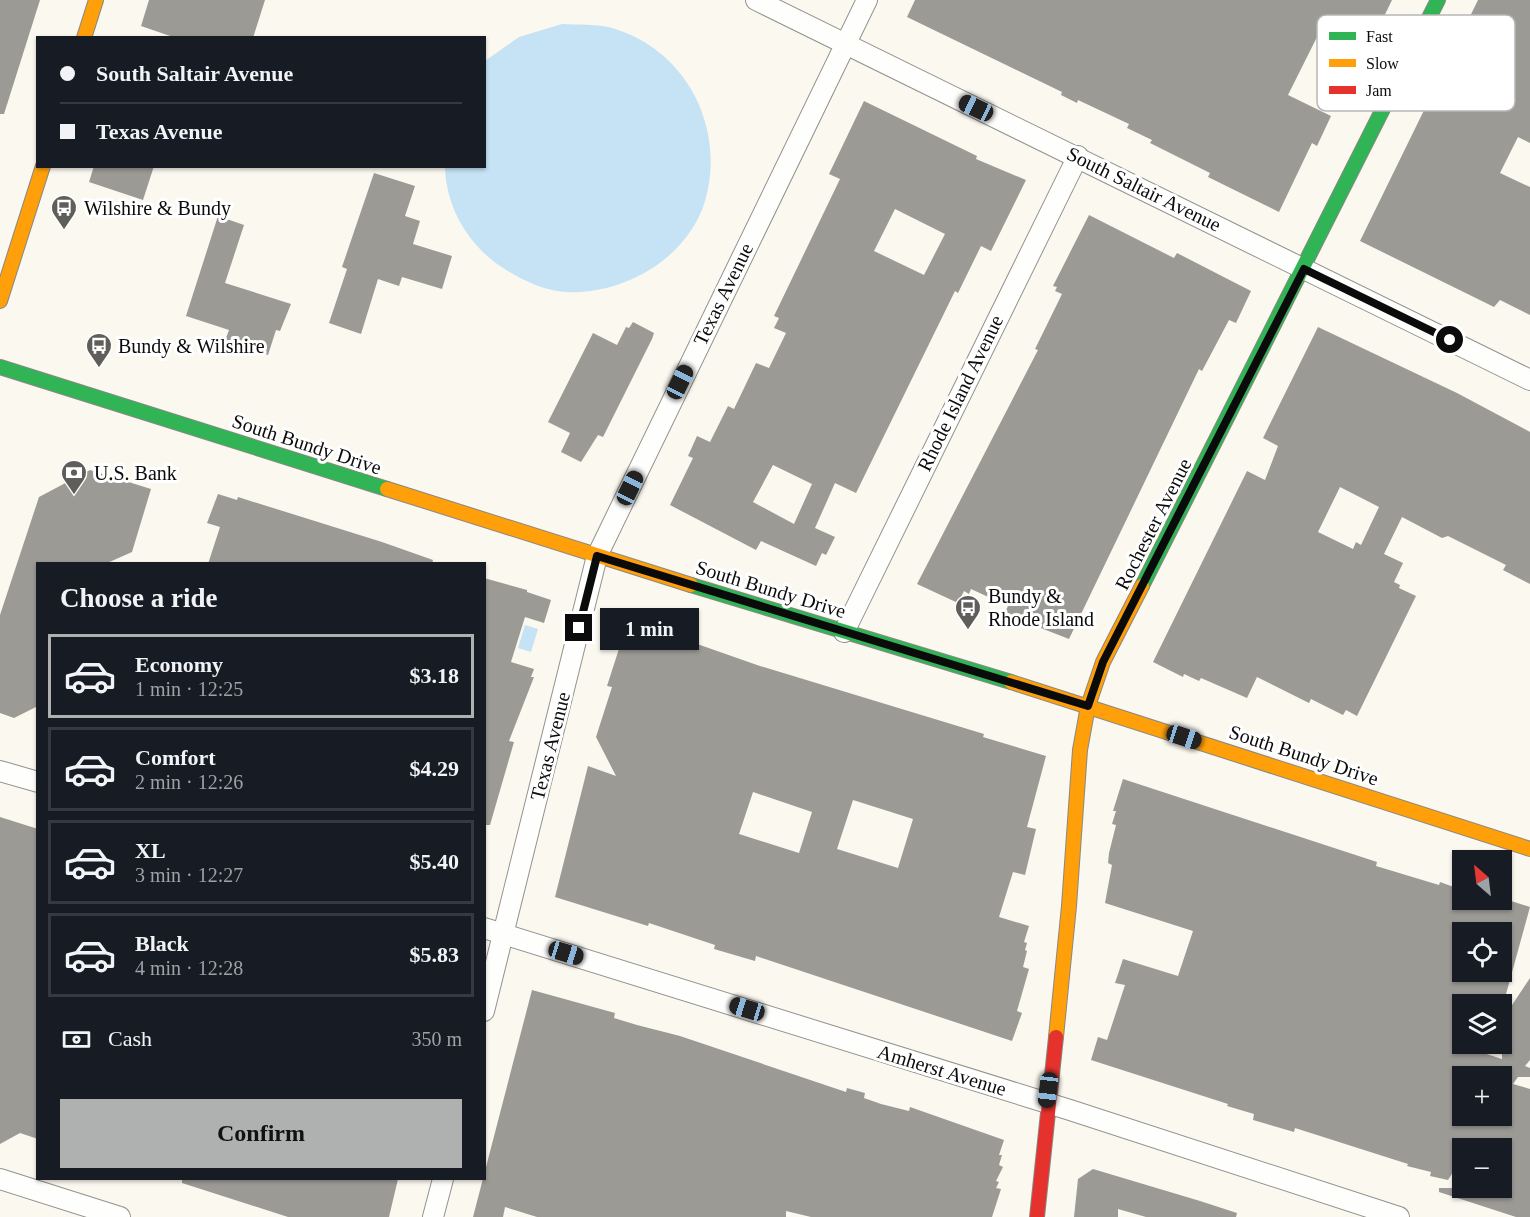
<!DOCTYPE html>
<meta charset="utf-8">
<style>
:root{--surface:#171b24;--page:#242831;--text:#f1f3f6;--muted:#9ea1a6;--line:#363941;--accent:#afb0b0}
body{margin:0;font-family:"Times New Roman",serif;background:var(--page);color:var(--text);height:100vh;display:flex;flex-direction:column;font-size:22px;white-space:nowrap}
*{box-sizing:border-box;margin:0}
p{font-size:20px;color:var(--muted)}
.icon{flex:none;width:33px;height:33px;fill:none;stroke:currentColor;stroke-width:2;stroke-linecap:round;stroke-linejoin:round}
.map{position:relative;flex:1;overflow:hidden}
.details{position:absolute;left:36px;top:562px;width:450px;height:618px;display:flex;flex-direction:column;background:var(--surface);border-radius:0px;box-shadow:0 2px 4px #0004}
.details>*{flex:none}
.guide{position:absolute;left:36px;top:36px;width:450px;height:132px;border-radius:0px;box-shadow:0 2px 4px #0004;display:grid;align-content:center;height:132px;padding:0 24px;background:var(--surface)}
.needle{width:39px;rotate:332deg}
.fabs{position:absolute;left:1452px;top:850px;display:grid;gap:12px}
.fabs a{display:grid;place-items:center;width:60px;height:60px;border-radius:0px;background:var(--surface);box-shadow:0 2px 4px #0004;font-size:30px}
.end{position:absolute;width:27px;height:27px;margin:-14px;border:8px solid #0b0b0b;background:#fff;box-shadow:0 0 0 3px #fff}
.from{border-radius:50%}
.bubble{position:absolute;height:42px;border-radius:0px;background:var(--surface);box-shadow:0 2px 4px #0004;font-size:20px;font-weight:600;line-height:42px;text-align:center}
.car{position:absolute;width:18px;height:36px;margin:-18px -9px;border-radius:8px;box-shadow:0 0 4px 2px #0007;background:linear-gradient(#222 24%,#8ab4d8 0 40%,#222 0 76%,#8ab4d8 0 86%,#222 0)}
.guide b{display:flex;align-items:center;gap:21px;height:57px;font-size:22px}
.guide b+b{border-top:2px solid var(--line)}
.guide i{width:15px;height:15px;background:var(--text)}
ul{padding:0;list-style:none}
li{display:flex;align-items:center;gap:18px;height:84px;margin:0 12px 9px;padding:0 12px;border:3px solid var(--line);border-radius:0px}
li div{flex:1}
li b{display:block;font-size:22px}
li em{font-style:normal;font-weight:600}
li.on{border-color:var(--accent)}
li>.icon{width:54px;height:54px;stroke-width:1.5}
h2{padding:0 24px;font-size:27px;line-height:72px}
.pay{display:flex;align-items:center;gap:15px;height:66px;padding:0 24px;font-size:22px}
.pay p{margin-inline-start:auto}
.primary-button{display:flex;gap:12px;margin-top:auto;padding:12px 24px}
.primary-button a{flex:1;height:69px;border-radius:0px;background:var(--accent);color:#111;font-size:24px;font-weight:600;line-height:69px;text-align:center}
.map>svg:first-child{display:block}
.water{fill:#c5e3f5}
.building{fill:#9c9a95;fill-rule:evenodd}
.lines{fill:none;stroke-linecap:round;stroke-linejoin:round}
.street-casing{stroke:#93928e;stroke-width:22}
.fast-casing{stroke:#898884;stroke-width:16}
.slow-casing{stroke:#898884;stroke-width:16}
.jam-casing{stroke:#898884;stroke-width:16}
.street{stroke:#fefefd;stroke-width:20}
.fast{stroke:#30b455;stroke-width:14}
.slow{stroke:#ff9f0a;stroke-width:14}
.jam{stroke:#e5322d;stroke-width:14}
.route{stroke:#0b0b0b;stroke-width:8}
.labels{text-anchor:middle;stroke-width:6;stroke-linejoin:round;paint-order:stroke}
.street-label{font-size:20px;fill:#0b0b0b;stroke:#fff}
.poi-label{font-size:20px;fill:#0b0b0b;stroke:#fff;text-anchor:start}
.key{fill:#fff;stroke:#b6b6b6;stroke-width:1.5}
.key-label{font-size:16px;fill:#0b0b0b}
</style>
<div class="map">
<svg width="1530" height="1217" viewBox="0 0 1530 1217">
<rect width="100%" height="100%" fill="#faf8ef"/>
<g class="water">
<path d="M562,24C577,25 594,24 608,27C684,46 727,126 705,201C688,258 624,295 566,292C544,291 522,280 503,268C469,246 446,208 445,167L484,166L485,61L519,37Z"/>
<polygon points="525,625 538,629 531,652 518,648"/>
</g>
<g class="building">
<polygon points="0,0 40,0 4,114 0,114"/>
<polygon points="149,0 265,0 253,38 176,38 141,26"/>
<polygon points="915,0 1392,0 1363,60 1317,37 1288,95 1331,116 1317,146 1312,143 1279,212 1208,177 1210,173 1150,143 1152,140 1127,128 1129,124 1078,100 1077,103 1061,95 1062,92 907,17"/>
<polygon points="1478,0 1530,0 1530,143 1518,137 1500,173 1530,187 1530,315 1500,300 1494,307 1360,241"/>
<path d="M864,101L977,156L976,159L1026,180L991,251L981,246L958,293L955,291L856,493L835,483L815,528L835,537L826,555L822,553L816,566L761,541L756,550L670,505L693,458L688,456L697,436L710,442L728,406L734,409L756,363L769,368L786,333L774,328L779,318L774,316L840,179L829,174ZM895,209L945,234L924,275L874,251ZM773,465L812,484L794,524L753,502Z"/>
<polygon points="94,166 154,166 143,200 89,182"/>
<polygon points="374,173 415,186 405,216 420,221 413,244 452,256 442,289 402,277 399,286 378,279 361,334 329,323 347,269 342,267"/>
<polygon points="1089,215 1174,258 1177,253 1251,291 1236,323 1229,320 1202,371 1199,369 1069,639 1028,623 1026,628 1003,616 1008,606 971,589 969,594 964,591 958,603 917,584 1038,350 1035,349 1062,294 1055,291 1057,287 1053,286"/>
<polygon points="218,216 244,225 225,283 291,304 280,331 276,330 268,355 225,341 229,330 186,316"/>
<polygon points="633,322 654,333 652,339 603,437 598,435 581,462 561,452 570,433 548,422 593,333 617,345 626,327 629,328"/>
<path d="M1318,327L1457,393L1530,432V584L1503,570L1506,565L1448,536L1442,538L1402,517L1384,554L1403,563L1394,582L1400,585L1399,588L1416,596L1357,716L1346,710L1343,715L1311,699L1309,703L1257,677L1247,698L1201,678L1199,681L1184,674L1183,677L1153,662L1247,471L1265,480L1278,446L1263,438ZM1340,487L1379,507L1361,545L1356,542L1353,549L1318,532Z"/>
<polygon points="90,470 151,489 132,552 105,564 38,564 38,706 14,718 0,713 0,615 39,497"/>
<polygon points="218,494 237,500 238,497 382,542 433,560 432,564 208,564 220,527 207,523"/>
<polygon points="484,578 527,590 527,592 551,600 544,623 525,617 511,662 534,669 531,677 534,677 509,741 514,742 490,825 484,825"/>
<path d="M627,624L683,639L757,665L984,734L983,737L1046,756L1027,827L1036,829L1025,875L1013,872L999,917L1029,926L1024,942L1027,943L1025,950L1027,951L1023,967L1029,969L1017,1011L1022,1013L1012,1041L756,956L755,961L714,949L715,945L649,923L648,926L555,897L588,766L616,776L596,737L612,687L607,686ZM753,792L812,812L799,853L739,834ZM853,800L913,819L898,868L837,849Z"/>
<path d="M1123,779L1377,862L1376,866L1439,885L1440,882L1462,890V900H1508L1530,907L1503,1005H1462V1046L1502,1059V1020L1530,978V1060L1525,1066L1530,1068V1077H1518L1513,1084L1530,1089V1217H1516L1439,1192V1188H1502V1149H1462V1158L1448,1180L1430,1176L1431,1172L1407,1166L1408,1164L1295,1128L1294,1132L1253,1120L1254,1114L1227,1106L1228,1104L1091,1060L1098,1037L1107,1040L1125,985L1115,983L1123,959L1178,976L1193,931L1105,903L1112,865L1108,863L1109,853L1116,825L1112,824L1116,811H1113ZM1462,933H1502V972H1454L1462,947ZM1462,1077H1502V1116H1462Z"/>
<polygon points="0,817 38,829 38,1139 20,1133 0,1144"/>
<polygon points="532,990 615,1013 614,1018 637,1025 680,1036 846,1092 847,1088 865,1093 864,1098 881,1104 909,1111 910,1107 1004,1140 999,1155 1002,1155 999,1165 1003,1167 996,1181 999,1182 996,1188 1001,1189 992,1217 811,1217 786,1211 786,1217 537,1217 505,1207 503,1217 473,1217"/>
<polygon points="1093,1169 1200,1201 1237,1213 1236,1217 1146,1217 1118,1209 1118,1217 1074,1217 1078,1179"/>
<polygon points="182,1179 398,1179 389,1217 288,1217 182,1183"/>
</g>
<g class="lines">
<defs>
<g id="street">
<polyline points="756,0 1530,380"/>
<polyline points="844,632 1078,156"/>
<polyline points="0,771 38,782"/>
<polyline points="484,928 1070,1110 1399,1217"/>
<polyline points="484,1011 597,556 867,0"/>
<polyline points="0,1179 120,1217"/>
<polyline points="433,1217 443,1179"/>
</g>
<g id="fast">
<polyline points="0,367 387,489"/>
<polyline points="691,585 1011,682"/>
<polyline points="1142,586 1438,0"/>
</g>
<g id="slow">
<polyline points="84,38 96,0"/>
<polyline points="0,301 43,166"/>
<polyline points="387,489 691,585"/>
<polyline points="1011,682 1530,849"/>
<polyline points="1056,1037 1069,906 1080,750 1088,706 1103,662 1142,586"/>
</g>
<polyline id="jam" points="1037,1217 1056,1037"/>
</defs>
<use href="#street" class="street-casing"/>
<use href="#fast" class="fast-casing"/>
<use href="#slow" class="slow-casing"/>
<use href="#jam" class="jam-casing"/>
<use href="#street" class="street"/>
<use href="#fast" class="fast"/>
<use href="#slow" class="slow"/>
<use href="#jam" class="jam"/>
</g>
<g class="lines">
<polyline class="route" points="579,628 597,556 1088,706 1103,662 1304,269 1450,340"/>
</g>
<defs>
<symbol id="bus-pin" viewBox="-11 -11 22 30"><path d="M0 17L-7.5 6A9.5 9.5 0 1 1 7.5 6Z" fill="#5f5e5b" stroke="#fff"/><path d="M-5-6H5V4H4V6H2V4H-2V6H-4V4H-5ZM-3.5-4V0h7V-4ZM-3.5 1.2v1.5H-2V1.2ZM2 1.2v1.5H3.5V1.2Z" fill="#fff"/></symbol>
<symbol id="bank-pin" viewBox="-11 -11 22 30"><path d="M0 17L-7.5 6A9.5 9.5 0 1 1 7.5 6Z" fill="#5f5e5b" stroke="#fff"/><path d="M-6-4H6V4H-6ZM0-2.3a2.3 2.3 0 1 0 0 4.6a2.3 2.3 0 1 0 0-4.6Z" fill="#fff"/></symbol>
</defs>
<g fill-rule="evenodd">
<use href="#bus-pin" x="49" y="193" width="30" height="40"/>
<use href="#bus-pin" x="84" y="331" width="30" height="40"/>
<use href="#bank-pin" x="59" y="458" width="30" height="40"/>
<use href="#bus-pin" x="953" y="593" width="30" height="40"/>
</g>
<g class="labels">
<g class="street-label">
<text transform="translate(1144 189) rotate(26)" y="7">South Saltair Avenue</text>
<text transform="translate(723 294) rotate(-64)" y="7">Texas Avenue</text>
<text transform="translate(960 393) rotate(-64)" y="7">Rhode Island Avenue</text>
<text transform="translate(307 444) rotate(18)" y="7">South Bundy Drive</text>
<text transform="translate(1153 524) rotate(-63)" y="7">Rochester Avenue</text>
<text transform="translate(771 589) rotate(17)" y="7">South Bundy Drive</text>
<text transform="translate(550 746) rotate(-76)" y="7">Texas Avenue</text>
<text transform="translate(1304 755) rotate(18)" y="7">South Bundy Drive</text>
<text transform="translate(942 1070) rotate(17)" y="7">Amherst Avenue</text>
</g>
<g class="poi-label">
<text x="84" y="215">Wilshire &amp; Bundy</text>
<text x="118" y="353">Bundy &amp; Wilshire</text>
<text x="94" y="480">U.S. Bank</text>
<text x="988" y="603">Bundy &amp;<tspan x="988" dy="23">Rhode Island</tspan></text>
</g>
</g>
<rect x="1317" y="15" width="198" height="96" rx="9" class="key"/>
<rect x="1329" y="32" width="27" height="8" fill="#30b455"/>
<rect x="1329" y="59" width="27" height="8" fill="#ff9f0a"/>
<rect x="1329" y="86" width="27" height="8" fill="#e5322d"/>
<g class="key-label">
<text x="1366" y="42">Fast</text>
<text x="1366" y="69">Slow</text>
<text x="1366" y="96">Jam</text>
</g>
</svg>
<div class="fabs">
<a><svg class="needle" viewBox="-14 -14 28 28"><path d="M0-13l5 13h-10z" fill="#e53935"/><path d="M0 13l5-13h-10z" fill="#9ea1a6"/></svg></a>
<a><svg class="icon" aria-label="locate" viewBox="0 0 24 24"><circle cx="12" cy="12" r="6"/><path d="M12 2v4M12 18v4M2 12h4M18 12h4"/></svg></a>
<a><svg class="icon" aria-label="layers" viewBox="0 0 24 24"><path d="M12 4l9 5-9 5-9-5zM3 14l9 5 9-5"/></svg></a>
<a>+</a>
<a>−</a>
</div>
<i class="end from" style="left:1450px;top:340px"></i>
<i class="end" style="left:579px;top:628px"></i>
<div class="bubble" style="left:600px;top:608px;width:99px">1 min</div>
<i class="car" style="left:976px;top:108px;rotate:295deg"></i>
<i class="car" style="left:680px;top:382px;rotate:26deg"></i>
<i class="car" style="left:630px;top:488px;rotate:26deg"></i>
<i class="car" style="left:1184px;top:737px;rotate:108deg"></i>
<i class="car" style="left:566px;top:953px;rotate:107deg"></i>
<i class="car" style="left:747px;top:1009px;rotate:287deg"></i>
<i class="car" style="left:1048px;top:1090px;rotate:187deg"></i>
<div class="guide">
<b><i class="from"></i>South Saltair Avenue</b>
<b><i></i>Texas Avenue</b>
</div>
<section class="details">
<h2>Choose a ride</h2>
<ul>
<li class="on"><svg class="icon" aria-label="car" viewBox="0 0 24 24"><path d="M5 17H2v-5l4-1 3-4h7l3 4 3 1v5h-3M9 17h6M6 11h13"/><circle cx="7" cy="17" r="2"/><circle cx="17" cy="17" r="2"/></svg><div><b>Economy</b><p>1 min · 12:25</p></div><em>$3.18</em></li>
<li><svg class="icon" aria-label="car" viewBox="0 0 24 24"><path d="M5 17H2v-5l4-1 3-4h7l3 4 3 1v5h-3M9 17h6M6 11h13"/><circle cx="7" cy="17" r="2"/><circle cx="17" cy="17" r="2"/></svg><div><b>Comfort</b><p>2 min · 12:26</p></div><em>$4.29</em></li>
<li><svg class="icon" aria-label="car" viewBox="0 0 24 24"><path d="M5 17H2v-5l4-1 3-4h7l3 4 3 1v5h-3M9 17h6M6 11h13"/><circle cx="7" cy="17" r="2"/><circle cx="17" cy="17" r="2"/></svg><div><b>XL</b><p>3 min · 12:27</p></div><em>$5.40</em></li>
<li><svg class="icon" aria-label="car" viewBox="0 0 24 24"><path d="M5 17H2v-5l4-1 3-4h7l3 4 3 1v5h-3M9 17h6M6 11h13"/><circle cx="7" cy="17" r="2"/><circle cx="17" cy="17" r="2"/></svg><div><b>Black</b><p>4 min · 12:28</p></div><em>$5.83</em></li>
</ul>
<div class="pay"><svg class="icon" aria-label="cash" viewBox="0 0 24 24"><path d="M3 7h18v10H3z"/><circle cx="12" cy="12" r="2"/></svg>Cash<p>350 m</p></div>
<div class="primary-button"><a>Confirm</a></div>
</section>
</div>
